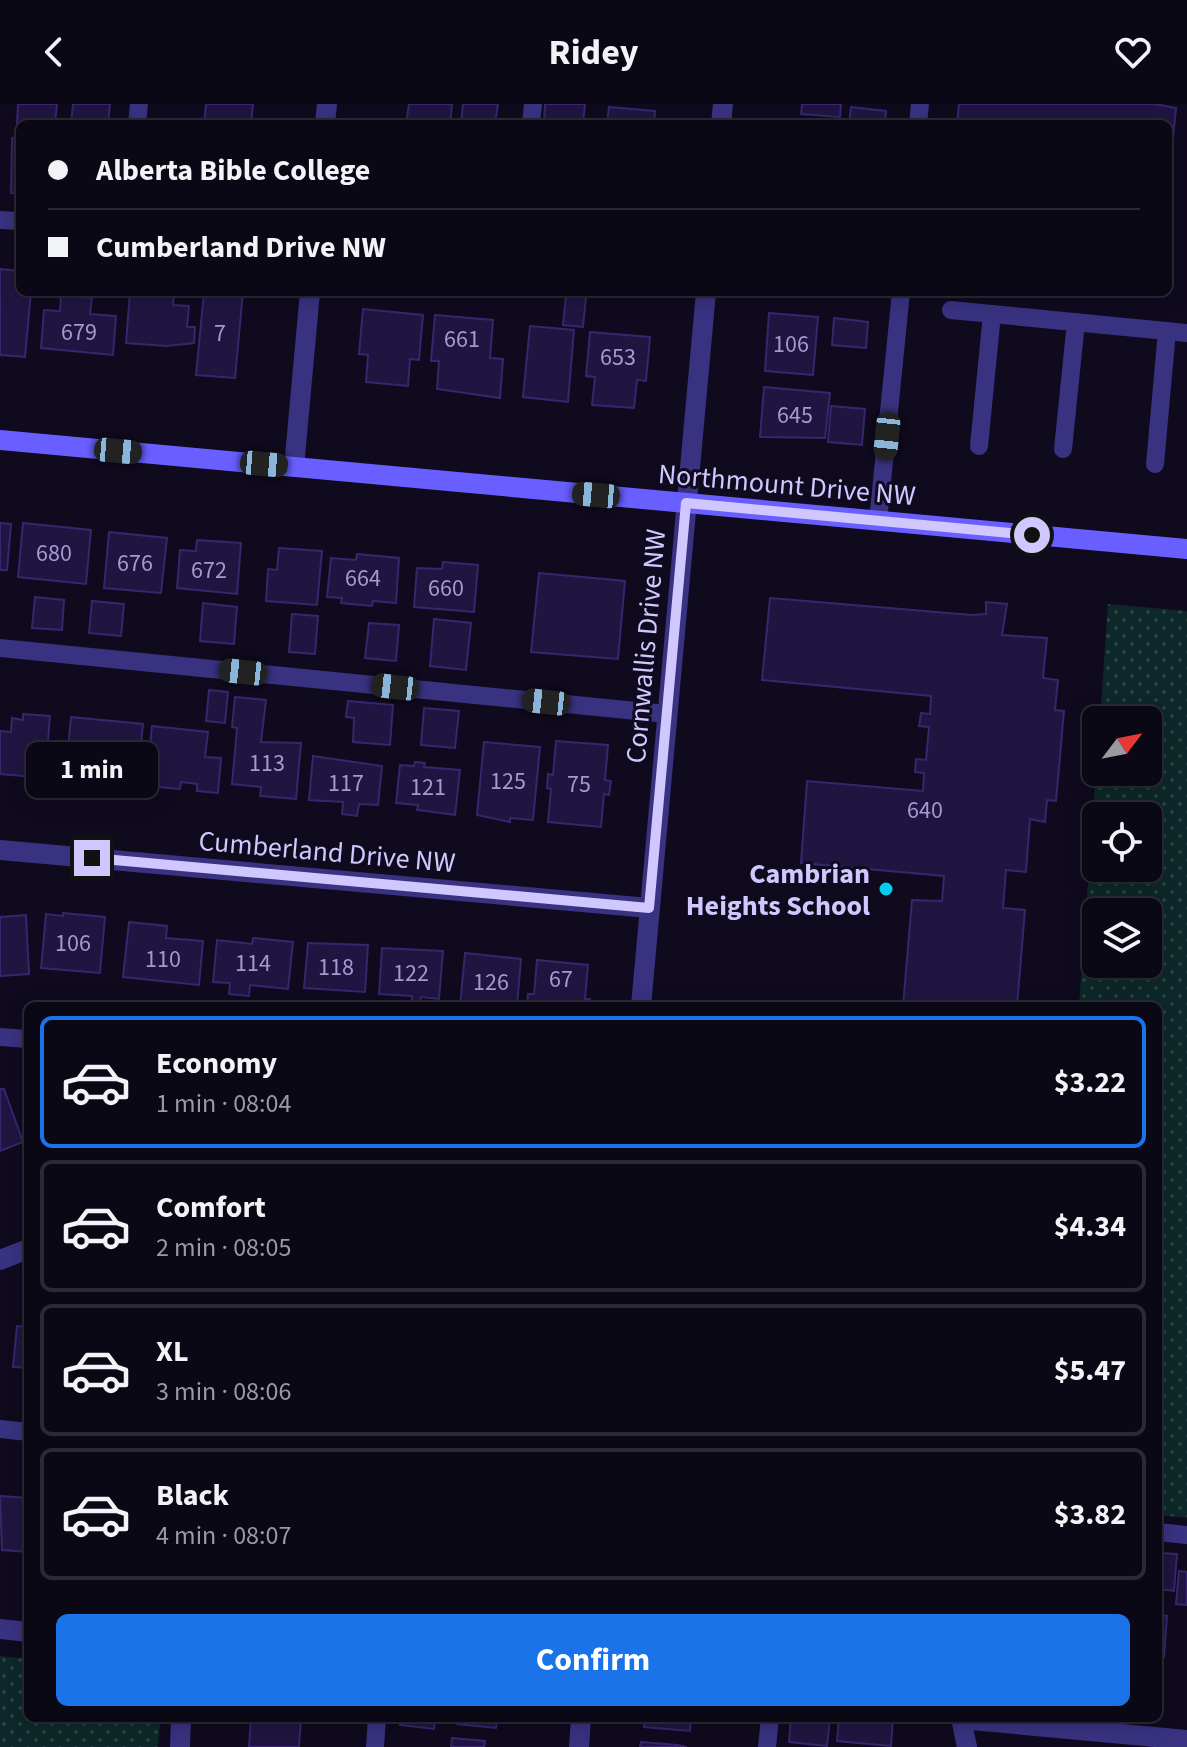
<!DOCTYPE html>
<meta charset="utf-8">
<style>
:root{--surface:#0b0816;--page:#14111f;--text:#f1f3f6;--muted:#9a9aa1;--line:#2b2935;--accent:#1a73e8}
body{margin:0;font-family:"Source Sans 3",sans-serif;background:var(--page);color:var(--text);height:100vh;display:flex;flex-direction:column;font-size:30px;white-space:nowrap}
*{box-sizing:border-box;margin:0}
p{font-size:26px;color:var(--muted)}
.icon{flex:none;width:44px;height:44px;fill:none;stroke:currentColor;stroke-width:2;stroke-linecap:round;stroke-linejoin:round}
.map{position:relative;flex:1;overflow:hidden}
.panel{position:absolute;left:24px;top:898px;width:1138px;height:720px;display:flex;flex-direction:column;background:var(--surface);border-radius:12px;box-shadow:0 4px 20px #0003,0 0 0 2px var(--line)}
.panel>*{flex:none}
.guide{position:absolute;left:16px;top:16px;width:1156px;height:176px;border-radius:12px;box-shadow:0 4px 20px #0003,0 0 0 2px var(--line);display:grid;align-content:center;height:176px;padding:0 32px;background:var(--surface)}
.needle{width:52px;rotate:58deg}
.tools{position:absolute;left:1082px;top:602px;display:grid;gap:16px}
.tools a{display:grid;place-items:center;width:80px;height:80px;border-radius:12px;background:var(--surface);box-shadow:0 4px 20px #0003,0 0 0 2px var(--line);font-size:40px}
.end{position:absolute;width:36px;height:36px;margin:-18px;border:10px solid #d0c7ff;background:#111;box-shadow:0 0 0 4px #111}
.from{border-radius:50%}
.bubble{position:absolute;height:56px;border-radius:12px;background:var(--surface);box-shadow:0 4px 20px #0003,0 0 0 2px var(--line);font-size:26px;font-weight:700;line-height:56px;text-align:center}
.car{position:absolute;width:24px;height:48px;margin:-24px -12px;border-radius:10px;box-shadow:0 0 6px 2px #0007;background:linear-gradient(#222 24%,#8ab4d8 0 40%,#222 0 76%,#8ab4d8 0 86%,#222 0)}
.guide b{display:flex;align-items:center;gap:28px;height:76px;font-size:30px}
.guide b+b{border-top:2px solid var(--line)}
.guide i{width:20px;height:20px;background:var(--text)}
ul{padding:14px 0 0;list-style:none}
li{display:flex;align-items:center;gap:24px;height:132px;margin:0 16px 12px;padding:0 16px;border:4px solid var(--line);border-radius:12px}
li div{flex:1}
li b{display:block;font-size:30px}
li em{font-style:normal;font-weight:700}
li.active{border-color:var(--accent)}
li>.icon{width:72px;height:72px;stroke-width:1.5}
.button{display:flex;gap:16px;margin-top:auto;padding:16px 32px}
.button a{flex:1;height:92px;border-radius:12px;background:var(--accent);color:#fff;font-size:32px;font-weight:700;line-height:92px;text-align:center}
header{display:flex;justify-content:space-between;align-items:center;height:104px;padding:0 32px;background:var(--surface);font-size:36px;font-weight:700}
.map>svg:first-child{display:block}
.park{fill:url(#park-dots);fill-rule:evenodd}
.building{fill:#201540;stroke:#37266d;stroke-width:2}
.lines{fill:none;stroke-linecap:round;stroke-linejoin:round}
.lane{stroke:#393280;stroke-width:18}
.street{stroke:#393280;stroke-width:20}
.secondary{stroke:#695eff;stroke-width:20}
.route{stroke:#d0c7ff;stroke-width:10}
.poi-dot{fill:#00cff2;stroke:#0f0a1e;stroke-width:3}
.labels{text-anchor:middle;stroke-width:6;stroke-linejoin:round;paint-order:stroke}
.number-label{font-size:24px;fill:#a49acf}
.street-label{font-size:28px;fill:#d0c7ff;stroke:#0f0a1e}
.poi-label{font-size:28px;font-weight:bold;fill:#d0c7ff;stroke:#0f0a1e;text-anchor:end}
</style>
<header><svg class="icon" aria-label="back" viewBox="0 0 24 24"><path d="M15 5l-7 7 7 7"/></svg>Ridey<svg class="icon" aria-label="heart" viewBox="0 0 24 24"><path d="M12 20l-8-8c-3-5 5-10 8-4 3-6 11-1 8 4z"/></svg></header>
<div class="map">
<svg width="1187" height="1643" viewBox="0 0 1187 1643">
<defs>
<pattern id="park-dots" width="8" height="8" patternUnits="userSpaceOnUse" patternTransform="scale(2)"><rect width="8" height="8" fill="#0d2828"/><path d="M2 2h.1M6 6h.1" fill="none" stroke="#2f4648" stroke-width="1.8" stroke-linecap="round"/></pattern>
</defs>
<rect width="100%" height="100%" fill="#0f0a1e"/>
<g class="park">
<path d="M1108,500L1187,507V1414L1158,1411V902H1079L1096,668H1148V616H1100ZM1096,712H1148V764H1096ZM1096,808H1148V860H1096Z"/>
<polygon points="0,1552 28,1555 28,1614 156,1614 160,1619 158,1643 0,1643"/>
</g>
<g class="building">
<polygon points="18,0 57,0 55,20 17,20"/>
<polygon points="73,0 110,0 108,20 71,20"/>
<polygon points="206,0 253,0 251,20 204,20"/>
<polygon points="409,0 452,0 450,20 406,20"/>
<polygon points="463,0 498,0 495,20 461,20"/>
<polygon points="545,0 585,0 583,20 544,20"/>
<polygon points="802,0 841,0 840,13 801,10"/>
<polygon points="959,0 1155,0 1176,4 1168,85 1168,20 957,20"/>
<polygon points="609,3 655,7 654,20 607,20"/>
<polygon points="851,3 886,7 885,20 849,20"/>
<polygon points="12,34 20,35 20,90 11,89"/>
<polygon points="0,165 20,167 20,188 31,188 25,253 0,251"/>
<polygon points="130,188 174,188 173,201 189,202 187,223 195,223 194,239 166,242 126,239"/>
<polygon points="204,188 243,188 235,274 196,271"/>
<polygon points="61,191 92,194 90,210 116,212 113,251 41,244 44,206 60,207"/>
<polygon points="566,191 586,193 583,223 563,221"/>
<polygon points="363,205 423,211 419,256 410,255 408,282 366,278 368,251 359,250"/>
<polygon points="769,209 818,213 813,271 765,267"/>
<polygon points="435,211 493,216 490,254 503,255 500,294 437,285 439,257 431,257"/>
<polygon points="834,214 868,218 866,244 832,241"/>
<polygon points="530,222 574,226 568,298 523,293"/>
<polygon points="590,228 650,233 646,277 637,276 634,304 592,301 595,273 586,272"/>
<polygon points="764,283 830,289 825,334 760,333"/>
<polygon points="831,302 865,305 862,341 828,338"/>
<polygon points="0,419 11,420 7,466 0,466"/>
<polygon points="23,419 91,426 86,480 18,473"/>
<polygon points="109,428 167,434 161,489 104,484"/>
<polygon points="197,436 241,439 237,490 177,484 180,446 196,447"/>
<polygon points="279,444 322,447 317,501 266,497 268,465 277,466"/>
<polygon points="357,450 399,454 396,499 373,497 372,502 341,499 342,494 327,493 331,454 356,456"/>
<polygon points="443,458 478,461 474,508 414,503 417,464 442,465"/>
<polygon points="539,469 625,477 618,555 531,548"/>
<polygon points="35,493 64,496 62,526 32,524"/>
<polygon points="770,494 972,511 986,510 986,498 1007,500 1002,531 1047,534 1043,574 1058,576 1055,606 1064,607 1056,697 1047,696 1045,718 1030,715 1026,768 1006,766 1003,804 1025,806 1017,902 903,902 912,796 942,797 944,772 801,759 807,677 923,687 924,669 915,668 916,655 926,656 929,623 919,622 921,609 930,610 931,592 762,576"/>
<polygon points="92,497 124,500 121,532 89,529"/>
<polygon points="203,499 237,503 234,540 200,537"/>
<polygon points="292,510 318,512 315,550 289,548"/>
<polygon points="434,515 471,519 466,566 430,562"/>
<polygon points="369,519 399,521 396,557 365,554"/>
<polygon points="209,586 228,588 225,619 206,617"/>
<polygon points="235,593 266,596 261,638 301,639 296,695 260,692 261,683 232,680 237,624 232,623"/>
<polygon points="348,597 393,601 390,641 353,638 354,614 346,613"/>
<polygon points="424,604 459,607 455,644 421,641"/>
<polygon points="23,610 50,612 45,674 0,670 0,627 11,628 12,614 23,616"/>
<polygon points="71,613 143,620 137,682 98,678 100,658 67,655"/>
<polygon points="152,622 208,628 205,653 221,654 218,689 197,687 197,680 181,678 180,685 146,682"/>
<polygon points="556,637 608,641 605,676 611,677 609,691 604,690 601,723 548,718 551,685 547,684 548,670 553,671"/>
<polygon points="484,638 540,643 533,716 510,714 510,718 477,711"/>
<polygon points="313,652 382,662 378,701 359,700 357,712 342,710 343,698 309,696"/>
<polygon points="415,658 425,659 424,663 460,666 455,711 417,706 418,701 396,699 400,661 414,662"/>
<polygon points="63,809 105,813 100,869 41,864 46,810 63,812"/>
<polygon points="26,811 29,870 0,872 0,813"/>
<polygon points="129,818 167,822 166,834 203,837 199,881 123,873"/>
<polygon points="253,834 293,838 288,885 250,881 249,892 229,890 230,879 213,878 217,836 252,840"/>
<polygon points="308,839 368,841 365,888 304,884"/>
<polygon points="382,844 443,847 439,895 421,893 420,900 412,900 412,892 379,890"/>
<polygon points="465,849 521,855 517,902 460,902"/>
<polygon points="537,856 588,861 585,895 590,895 590,902 527,902 528,890 534,890"/>
<polygon points="253,898 287,902 253,902"/>
<polygon points="0,985 4,985 23,1038 0,1047"/>
<polygon points="17,1222 28,1223 28,1264 13,1263"/>
<polygon points="0,1392 28,1394 28,1448 2,1446"/>
<polygon points="1158,1449 1177,1450 1174,1487 1158,1485"/>
<polygon points="1179,1467 1187,1468 1187,1501 1176,1500"/>
<polygon points="1158,1511 1167,1512 1164,1553 1158,1552"/>
<polygon points="251,1614 301,1615 299,1643 249,1643"/>
<polygon points="401,1614 435,1614 434,1625 400,1621"/>
<polygon points="457,1614 497,1614 496,1624 457,1620"/>
<polygon points="645,1614 691,1614 690,1627 644,1623"/>
<polygon points="791,1614 830,1614 827,1642 789,1638"/>
<polygon points="839,1614 893,1614 891,1642 837,1637"/>
<polygon points="452,1634 485,1637 484,1643 451,1643"/>
<polygon points="641,1638 677,1641 687,1643 640,1643"/>
</g>
<g class="lines">
<g class="lane">
<polyline points="137,20 139,0"/>
<polyline points="531,20 533,0"/>
<polyline points="918,20 920,0"/>
<polyline points="0,116 20,117"/>
<polyline points="951,206 1187,229"/>
<polyline points="979,342 992,210"/>
<polyline points="1063,345 1076,218"/>
<polyline points="1155,360 1167,227"/>
<polyline points="878,417 901,188"/>
<polyline points="0,544 667,610"/>
<polyline points="0,933 28,935"/>
<polyline points="0,1325 28,1328"/>
<polyline points="1158,1428 1187,1431"/>
<polyline points="375,1643 377,1614"/>
<polyline points="767,1643 770,1614"/>
</g>
<g class="street">
<polyline points="325,20 327,0"/>
<polyline points="721,20 723,0"/>
<polyline points="294,363 310,188"/>
<polyline points="0,746 649,804"/>
<polyline points="641,902 706,188"/>
<polyline points="0,1156 28,1145"/>
<polyline points="0,1525 28,1528"/>
<polyline points="961,1614 967,1643"/>
<polyline points="961,1615 1187,1636"/>
<polyline points="180,1643 181,1614"/>
<polyline points="579,1643 581,1614"/>
</g>
<polyline class="secondary" points="0,336 1187,445"/>
</g>
<g class="lines">
<polyline class="route" points="92,754 649,804 686,399 1032,431"/>
</g>
<circle class="poi-dot" cx="886" cy="785" r="8"/>
<g class="labels">
<g class="number-label">
<text x="79" y="236">679</text>
<text x="220" y="237">7</text>
<text x="462" y="243">661</text>
<text x="791" y="248">106</text>
<text x="618" y="261">653</text>
<text x="795" y="319">645</text>
<text x="54" y="457">680</text>
<text x="135" y="467">676</text>
<text x="209" y="474">672</text>
<text x="363" y="482">664</text>
<text x="446" y="492">660</text>
<text x="267" y="667">113</text>
<text x="508" y="685">125</text>
<text x="346" y="687">117</text>
<text x="579" y="688">75</text>
<text x="428" y="691">121</text>
<text x="925" y="714">640</text>
<text x="73" y="847">106</text>
<text x="163" y="863">110</text>
<text x="253" y="867">114</text>
<text x="336" y="871">118</text>
<text x="411" y="877">122</text>
<text x="561" y="883">67</text>
<text x="491" y="886">126</text>
</g>
<g class="street-label">
<text transform="translate(787 380) rotate(5)" y="10">Northmount Drive NW</text>
<text transform="translate(645 542) rotate(-85)" y="10">Cornwallis Drive NW</text>
<text transform="translate(327 747) rotate(5)" y="10">Cumberland Drive NW</text>
</g>
<g class="poi-label">
<text x="870" y="779">Cambrian<tspan x="870" dy="32">Heights School</tspan></text>
</g>
</g>
</svg>
<div class="tools">
<a><svg class="needle" viewBox="-14 -14 28 28"><path d="M0-13l5 13h-10z" fill="#e53935"/><path d="M0 13l5-13h-10z" fill="#9a9aa1"/></svg></a>
<a><svg class="icon" aria-label="locate" viewBox="0 0 24 24"><circle cx="12" cy="12" r="6"/><path d="M12 2v4M12 18v4M2 12h4M18 12h4"/></svg></a>
<a><svg class="icon" aria-label="layers" viewBox="0 0 24 24"><path d="M12 4l9 5-9 5-9-5zM3 14l9 5 9-5"/></svg></a>
</div>
<i class="end from" style="left:1032px;top:431px"></i>
<i class="end" style="left:92px;top:754px"></i>
<div class="bubble" style="left:26px;top:638px;width:132px">1 min</div>
<i class="car" style="left:887px;top:332px;rotate:186deg"></i>
<i class="car" style="left:118px;top:347px;rotate:95deg"></i>
<i class="car" style="left:264px;top:360px;rotate:95deg"></i>
<i class="car" style="left:596px;top:391px;rotate:275deg"></i>
<i class="car" style="left:243px;top:568px;rotate:276deg"></i>
<i class="car" style="left:395px;top:583px;rotate:276deg"></i>
<i class="car" style="left:546px;top:598px;rotate:276deg"></i>
<div class="guide">
<b><i class="from"></i>Alberta Bible College</b>
<b><i></i>Cumberland Drive NW</b>
</div>
<section class="panel">
<ul>
<li class="active"><svg class="icon" aria-label="car" viewBox="0 0 24 24"><path d="M5 17H2v-5l4-1 3-4h7l3 4 3 1v5h-3M9 17h6M6 11h13"/><circle cx="7" cy="17" r="2"/><circle cx="17" cy="17" r="2"/></svg><div><b>Economy</b><p>1 min · 08:04</p></div><em>$3.22</em></li>
<li><svg class="icon" aria-label="car" viewBox="0 0 24 24"><path d="M5 17H2v-5l4-1 3-4h7l3 4 3 1v5h-3M9 17h6M6 11h13"/><circle cx="7" cy="17" r="2"/><circle cx="17" cy="17" r="2"/></svg><div><b>Comfort</b><p>2 min · 08:05</p></div><em>$4.34</em></li>
<li><svg class="icon" aria-label="car" viewBox="0 0 24 24"><path d="M5 17H2v-5l4-1 3-4h7l3 4 3 1v5h-3M9 17h6M6 11h13"/><circle cx="7" cy="17" r="2"/><circle cx="17" cy="17" r="2"/></svg><div><b>XL</b><p>3 min · 08:06</p></div><em>$5.47</em></li>
<li><svg class="icon" aria-label="car" viewBox="0 0 24 24"><path d="M5 17H2v-5l4-1 3-4h7l3 4 3 1v5h-3M9 17h6M6 11h13"/><circle cx="7" cy="17" r="2"/><circle cx="17" cy="17" r="2"/></svg><div><b>Black</b><p>4 min · 08:07</p></div><em>$3.82</em></li>
</ul>
<div class="button"><a>Confirm</a></div>
</section>
</div>
